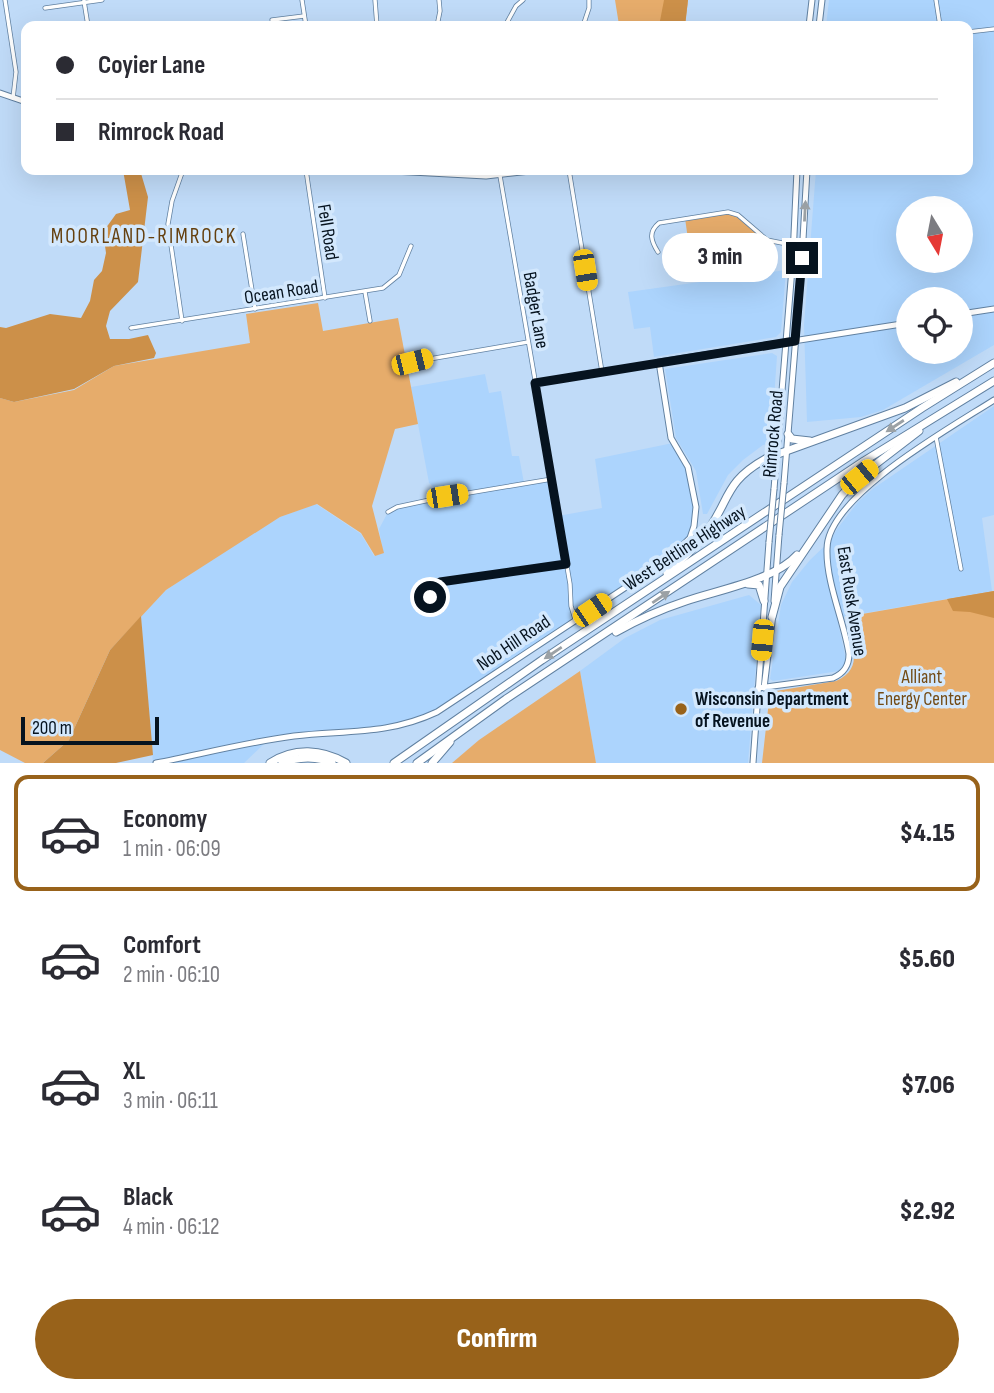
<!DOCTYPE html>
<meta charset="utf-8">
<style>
:root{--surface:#fff;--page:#f7f7f7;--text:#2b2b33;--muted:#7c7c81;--line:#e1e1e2;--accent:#98621a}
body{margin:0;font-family:"Sofia Sans Condensed",sans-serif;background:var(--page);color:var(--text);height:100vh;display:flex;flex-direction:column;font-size:26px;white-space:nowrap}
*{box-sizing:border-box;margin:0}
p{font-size:23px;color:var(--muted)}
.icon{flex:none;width:38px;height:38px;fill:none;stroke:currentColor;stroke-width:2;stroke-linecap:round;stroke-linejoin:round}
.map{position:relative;height:763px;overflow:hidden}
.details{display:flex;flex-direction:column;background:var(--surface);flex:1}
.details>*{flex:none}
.guide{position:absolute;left:21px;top:21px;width:952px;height:154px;border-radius:14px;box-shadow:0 7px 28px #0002;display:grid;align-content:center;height:154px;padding:0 35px;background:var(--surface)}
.needle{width:46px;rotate:170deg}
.tools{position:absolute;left:896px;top:196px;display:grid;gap:14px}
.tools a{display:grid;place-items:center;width:77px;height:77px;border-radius:50%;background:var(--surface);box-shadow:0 7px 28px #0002;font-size:35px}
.scale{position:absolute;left:21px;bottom:18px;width:138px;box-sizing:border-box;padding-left:7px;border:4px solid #06131f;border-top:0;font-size:19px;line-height:24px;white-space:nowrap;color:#06131f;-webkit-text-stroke:5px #d3e8fd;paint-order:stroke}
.end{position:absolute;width:32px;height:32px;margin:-16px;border:9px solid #06131f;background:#fff;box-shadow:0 0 0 4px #fff}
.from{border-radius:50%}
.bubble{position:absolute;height:49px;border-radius:24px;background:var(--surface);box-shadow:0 7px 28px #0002;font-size:23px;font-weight:800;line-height:49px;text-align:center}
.car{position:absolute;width:21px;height:42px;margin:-21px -10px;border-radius:9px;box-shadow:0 0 5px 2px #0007;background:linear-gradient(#f5c518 24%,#345 0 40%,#f5c518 0 76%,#345 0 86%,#f5c518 0)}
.guide b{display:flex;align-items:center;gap:24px;height:66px;font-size:26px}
.guide b+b{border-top:2px solid var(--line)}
.guide i{width:18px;height:18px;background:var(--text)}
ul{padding:12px 0 0;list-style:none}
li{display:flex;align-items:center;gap:21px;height:116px;margin:0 14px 10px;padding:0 21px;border:4px solid transparent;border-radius:14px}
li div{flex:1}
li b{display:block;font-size:26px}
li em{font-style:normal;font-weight:800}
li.on{border-color:var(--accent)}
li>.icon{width:63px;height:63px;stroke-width:1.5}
.action{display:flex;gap:14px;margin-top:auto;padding:14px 35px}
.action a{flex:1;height:80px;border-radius:42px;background:var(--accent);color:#fff;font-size:28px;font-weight:800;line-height:80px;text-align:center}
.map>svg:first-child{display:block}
.built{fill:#acd4fd;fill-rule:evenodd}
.green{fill:#e6ac6b}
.forest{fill:#cc9049}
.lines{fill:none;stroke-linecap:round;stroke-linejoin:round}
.street-casing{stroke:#6181a1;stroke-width:5}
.secondary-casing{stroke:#6181a1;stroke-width:7}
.highway-casing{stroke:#6181a1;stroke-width:9}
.street{stroke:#fff;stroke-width:3.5}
.secondary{stroke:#fff;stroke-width:5}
.highway{stroke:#fff;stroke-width:7}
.secondary-bridge-casing{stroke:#6181a1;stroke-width:7;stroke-linecap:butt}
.secondary-bridge{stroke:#fff;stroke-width:5}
.oneway{fill:#9ba1a5}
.route{stroke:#06131f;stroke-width:9}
.poi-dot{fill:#98621a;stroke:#d3e8fd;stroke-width:2.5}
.labels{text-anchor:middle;stroke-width:7;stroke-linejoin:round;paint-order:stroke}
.street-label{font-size:19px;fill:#06131f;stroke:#d3e8fd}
.park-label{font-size:19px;fill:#734b15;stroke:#d3e8fd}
.poi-label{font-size:19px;font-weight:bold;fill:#06131f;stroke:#d3e8fd;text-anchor:start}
.neighbourhood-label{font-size:21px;letter-spacing:2px;fill:#65400f;stroke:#d3e8fd}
</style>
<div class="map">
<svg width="994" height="763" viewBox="0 0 994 763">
<rect width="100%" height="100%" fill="#c0dbf8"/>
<g class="built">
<path d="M829,0H994V345L883,410L861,417L807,422L804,325L816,170H968V26H826ZM908,208H961V261H908ZM908,299H961V352H908Z"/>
<polygon points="786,270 781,332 776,337 654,357 650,327 634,329 628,292"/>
<polygon points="772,353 777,356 771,443 763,445 743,460 728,475 707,514 703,514 696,471 676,438 665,369"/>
<polygon points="485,374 489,393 501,391 512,456 519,456 524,483 552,479 558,516 602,508 595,459 673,443 692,480 694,526 679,551 443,708 413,722 267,741 244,763 153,763 141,616 166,590 249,536 280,517 316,504 361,534 374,556 383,553 379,529 388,512 397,507 441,497 436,489 429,483 411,387"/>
<polygon points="994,406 994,515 982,518 992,591 837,618 845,655 845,664 839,671 773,681 770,679 781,605 792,582 810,560 831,540 837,529 858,502 874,488"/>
<polygon points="749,595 761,605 748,763 596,763 580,671 625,638 660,620"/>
</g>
<g class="green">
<polygon points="615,0 688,0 685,26 622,26 619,25"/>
<polygon points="734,213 760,235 775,243 768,273 694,282 685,218"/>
<polygon points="318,303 323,331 398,318 418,424 395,429 372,506 384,553 375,556 361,533 317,504 280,517 166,590 110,650 69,740 43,763 25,763 0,750 0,398 14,402 74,390 114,366 250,343 246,314"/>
<path d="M994,591V763H762L770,692L836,681C866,668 851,642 845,617Z"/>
<polygon points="580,671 596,763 452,763 479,740"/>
</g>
<g class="forest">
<polygon points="664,0 688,0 685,26 659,26"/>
<polygon points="123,170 140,170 148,197 138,282 110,311 106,326 110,339 129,339 148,335 156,353 154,358 114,366 74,389 14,402 0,398 0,327 6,328 50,314 81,318 90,301 94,280 102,271 106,253 103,232 116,214 130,210"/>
<polygon points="994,591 994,618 970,612 953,611 947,599"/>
<polygon points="141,616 153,755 116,763 43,763 69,740 110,650"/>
</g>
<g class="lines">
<defs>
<g id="street">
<polyline points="5,0 16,72 13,98"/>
<polyline points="302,0 306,26"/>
<polyline points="375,0 377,26"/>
<polyline points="936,0 940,26"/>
<polyline points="84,1 88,26"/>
<polyline points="45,8 102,0"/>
<polyline points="272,20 304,16"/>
<polyline points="437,26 440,11 439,0"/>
<polyline points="505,26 516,6 523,0"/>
<polyline points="583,26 589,8 589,0"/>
<polyline points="968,32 994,29"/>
<polyline points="306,170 325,298"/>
<polyline points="499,170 570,584 571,606 575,619"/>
<polyline points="569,170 602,372"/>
<polyline points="243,234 255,309"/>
<path d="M658,252C651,241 648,232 659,223L728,212L738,215L767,240L787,244L803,243"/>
<polyline points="365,292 370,321"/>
<polyline points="182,321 168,224 172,201 183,170"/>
<polyline points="131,328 383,288 399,275 411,246"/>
<polyline points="412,362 528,342"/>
<polyline points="535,383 659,362"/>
<polyline points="936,437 961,569"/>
<polyline points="388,512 397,507 439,498 552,479"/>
<circle cx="426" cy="591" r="7"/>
<polyline points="431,586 440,582 567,563"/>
</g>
<g id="secondary">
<polyline points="809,26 812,0"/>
<polyline points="819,26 822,0"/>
<polyline points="0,93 26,102"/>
<polyline points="374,170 486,176 539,170"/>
<polyline points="961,314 994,309"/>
<polyline points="784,483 801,274 807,170"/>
<polyline points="774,489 793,256 797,170"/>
<polyline points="774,601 779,535"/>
<path d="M758,688L833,678C844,673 849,666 849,654C844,621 826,583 827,549C827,496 952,427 994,400"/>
<polyline points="764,688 773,614"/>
<path d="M156,763C202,754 248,742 294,736C346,730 388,735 437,712L670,558L690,538L694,526L696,507L688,467L671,438L659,362L908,323"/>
<polyline points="753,763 769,542"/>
</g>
<g id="highway">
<polyline points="788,434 792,439 810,441"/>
<path d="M667,573C679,562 692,551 702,538C731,503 721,483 767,458L905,408L956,382"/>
<polyline points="748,584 759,585 764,601"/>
<polyline points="772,617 780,587 842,495 859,477 919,431"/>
<path d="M616,632C639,619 662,609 686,601C718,590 775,580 797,555"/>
<path d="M270,763C294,747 322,749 346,763"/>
<path d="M282,763C298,757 316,756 332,763"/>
<polyline points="394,763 542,660 922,408 994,363"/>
<polyline points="417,763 506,699 864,461 994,381"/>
<polyline points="432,763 450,742"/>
</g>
</defs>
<use href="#street" class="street-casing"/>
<use href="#secondary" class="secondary-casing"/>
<use href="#highway" class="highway-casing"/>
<use href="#street" class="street"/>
<use href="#secondary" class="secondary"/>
<use href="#highway" class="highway"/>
<defs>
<g id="secondary-bridge">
<polyline points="779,535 784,483"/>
<polyline points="769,542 774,489"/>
</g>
</defs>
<use href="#secondary-bridge" class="secondary-bridge-casing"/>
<use href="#secondary-bridge" class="secondary-bridge"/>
</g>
<defs><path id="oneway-solid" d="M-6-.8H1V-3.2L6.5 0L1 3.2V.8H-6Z" transform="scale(1.75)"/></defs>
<g class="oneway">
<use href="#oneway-solid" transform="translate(805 211) rotate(-87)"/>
<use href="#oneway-solid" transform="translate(895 426) rotate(147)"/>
<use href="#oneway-solid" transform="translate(661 597) rotate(-34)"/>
<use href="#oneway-solid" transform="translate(553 653) rotate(146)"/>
</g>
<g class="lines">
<polyline class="route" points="430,597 433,590 431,586 440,582 566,564 535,383 795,341 802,258"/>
</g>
<circle class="poi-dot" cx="681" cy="709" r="7"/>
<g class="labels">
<g class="street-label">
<text transform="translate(329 232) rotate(81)" y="7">Fell Road</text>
<text transform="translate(281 291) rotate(-9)" y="7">Ocean Road</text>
<text transform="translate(537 310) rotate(80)" y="7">Badger Lane</text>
<text transform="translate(772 434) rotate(-85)" y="7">Rimrock Road</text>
<text transform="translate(684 547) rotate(-33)" y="7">West Beltline Highway</text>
<text transform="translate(853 601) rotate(81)" y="7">East Rusk Avenue</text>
<text transform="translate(513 642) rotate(-34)" y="7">Nob Hill Road</text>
</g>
<g class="park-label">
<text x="922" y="683">Alliant<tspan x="922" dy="22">Energy Center</tspan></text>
</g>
<g class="poi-label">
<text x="695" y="705">Wisconsin Department<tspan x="695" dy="22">of Revenue</tspan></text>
</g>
<g class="neighbourhood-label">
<text x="144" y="243">MOORLAND-RIMROCK</text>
</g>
</g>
</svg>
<div class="tools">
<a><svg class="needle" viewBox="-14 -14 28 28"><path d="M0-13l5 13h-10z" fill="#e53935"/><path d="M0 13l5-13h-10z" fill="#7c7c81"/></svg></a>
<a><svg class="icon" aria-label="locate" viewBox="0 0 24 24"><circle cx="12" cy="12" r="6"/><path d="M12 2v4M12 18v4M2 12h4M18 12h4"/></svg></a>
</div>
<div class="scale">200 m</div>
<i class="end from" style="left:430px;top:597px"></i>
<i class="end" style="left:802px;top:258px"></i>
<div class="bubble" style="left:662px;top:233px;width:116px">3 min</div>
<i class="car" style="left:585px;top:270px;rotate:171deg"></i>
<i class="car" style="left:412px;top:362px;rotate:76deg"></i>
<i class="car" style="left:859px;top:477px;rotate:51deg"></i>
<i class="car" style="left:447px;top:496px;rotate:81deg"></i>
<i class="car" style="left:592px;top:610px;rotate:56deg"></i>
<i class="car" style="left:762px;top:640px;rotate:185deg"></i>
<div class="guide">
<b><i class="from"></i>Coyier Lane</b>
<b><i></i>Rimrock Road</b>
</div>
</div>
<section class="details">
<ul>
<li class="on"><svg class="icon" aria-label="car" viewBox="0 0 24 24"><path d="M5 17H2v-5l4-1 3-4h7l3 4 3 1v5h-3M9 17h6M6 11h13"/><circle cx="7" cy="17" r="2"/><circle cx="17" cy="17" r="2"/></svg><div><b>Economy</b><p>1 min · 06:09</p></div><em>$4.15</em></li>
<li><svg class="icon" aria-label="car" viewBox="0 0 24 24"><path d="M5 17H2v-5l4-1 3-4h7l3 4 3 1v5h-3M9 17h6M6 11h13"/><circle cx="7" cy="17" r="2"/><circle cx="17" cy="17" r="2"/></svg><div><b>Comfort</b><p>2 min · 06:10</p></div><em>$5.60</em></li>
<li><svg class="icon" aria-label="car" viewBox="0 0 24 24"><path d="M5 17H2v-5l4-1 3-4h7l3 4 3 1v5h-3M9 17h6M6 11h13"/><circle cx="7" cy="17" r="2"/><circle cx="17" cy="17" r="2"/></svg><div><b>XL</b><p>3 min · 06:11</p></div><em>$7.06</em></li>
<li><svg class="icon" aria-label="car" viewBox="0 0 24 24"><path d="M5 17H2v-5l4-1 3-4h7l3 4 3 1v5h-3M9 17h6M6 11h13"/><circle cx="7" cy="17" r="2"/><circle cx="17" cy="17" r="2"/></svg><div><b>Black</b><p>4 min · 06:12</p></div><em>$2.92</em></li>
</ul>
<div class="action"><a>Confirm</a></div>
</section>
